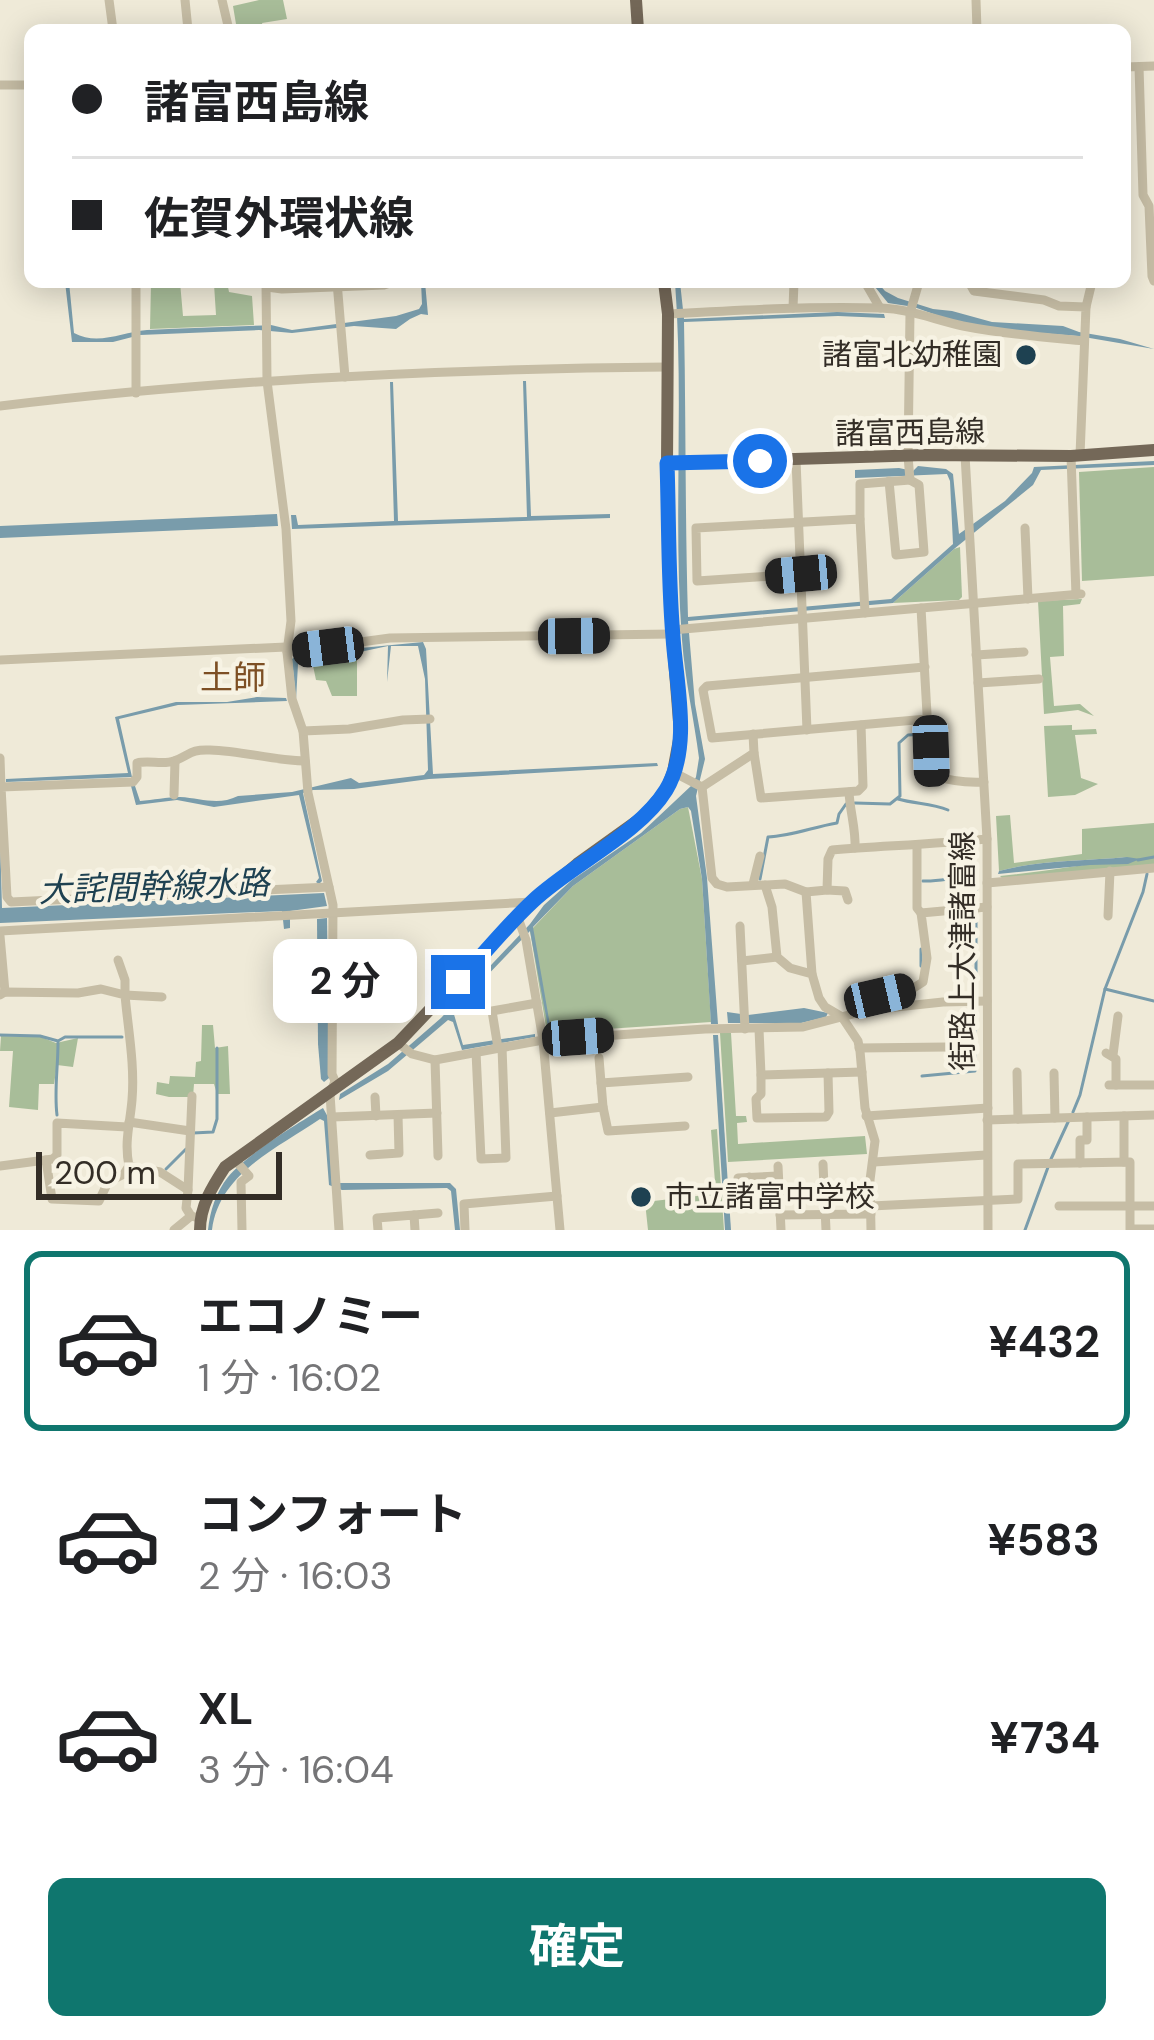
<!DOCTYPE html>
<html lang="ja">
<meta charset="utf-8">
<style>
:root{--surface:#fff;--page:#f2f2f2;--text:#202124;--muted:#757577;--line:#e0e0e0;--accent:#0f766e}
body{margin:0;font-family:"DM Sans","Noto Sans JP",sans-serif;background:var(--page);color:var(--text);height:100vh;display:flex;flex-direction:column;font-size:45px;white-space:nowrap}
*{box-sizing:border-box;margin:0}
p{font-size:39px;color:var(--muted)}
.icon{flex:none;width:66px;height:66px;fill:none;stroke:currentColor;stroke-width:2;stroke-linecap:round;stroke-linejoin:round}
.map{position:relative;height:1230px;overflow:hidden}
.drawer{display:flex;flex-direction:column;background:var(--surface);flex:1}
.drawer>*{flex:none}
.hud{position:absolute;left:24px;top:24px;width:1107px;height:264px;border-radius:18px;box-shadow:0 6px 30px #0003;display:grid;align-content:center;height:264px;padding:0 48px;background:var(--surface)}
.scale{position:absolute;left:36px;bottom:30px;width:246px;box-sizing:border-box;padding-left:12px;border:6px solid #332d26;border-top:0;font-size:33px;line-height:42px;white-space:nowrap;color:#332d26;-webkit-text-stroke:9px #f7f3e4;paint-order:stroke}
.end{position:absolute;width:54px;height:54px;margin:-27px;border:15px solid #1a73e8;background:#fff;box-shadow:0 0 0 6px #fff}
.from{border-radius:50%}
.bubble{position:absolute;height:84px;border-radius:18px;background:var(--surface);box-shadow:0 6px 30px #0003;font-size:39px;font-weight:700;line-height:84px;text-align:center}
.car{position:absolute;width:36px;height:72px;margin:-36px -18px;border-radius:15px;box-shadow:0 0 9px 3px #0007;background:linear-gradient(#222 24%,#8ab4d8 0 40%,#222 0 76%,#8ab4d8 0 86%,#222 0)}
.hud b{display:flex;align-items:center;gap:42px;height:114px;font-size:45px}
.hud b+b{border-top:3px solid var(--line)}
.hud i{width:30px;height:30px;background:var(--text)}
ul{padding:21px 0 0;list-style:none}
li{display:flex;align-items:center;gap:36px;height:180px;margin:0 24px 18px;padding:0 24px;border:6px solid transparent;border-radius:18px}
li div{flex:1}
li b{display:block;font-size:45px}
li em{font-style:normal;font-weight:700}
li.current{border-color:var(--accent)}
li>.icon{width:108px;height:108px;stroke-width:1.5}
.primary-button{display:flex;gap:24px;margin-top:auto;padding:24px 48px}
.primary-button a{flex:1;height:138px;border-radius:18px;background:var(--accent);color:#fff;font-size:48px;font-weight:700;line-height:138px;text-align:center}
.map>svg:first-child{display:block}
.green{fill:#a8bd99}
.water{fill:#799cab}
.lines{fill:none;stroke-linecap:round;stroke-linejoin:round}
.stream{stroke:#799cab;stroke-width:3}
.minor{stroke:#c6bda5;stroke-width:9}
.major{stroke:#746858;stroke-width:12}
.route{stroke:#1a73e8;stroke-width:15}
.poi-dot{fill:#1e4151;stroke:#f7f3e4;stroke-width:4.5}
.labels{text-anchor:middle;stroke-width:9;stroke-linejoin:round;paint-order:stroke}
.poi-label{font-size:30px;fill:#332d26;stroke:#f7f3e4;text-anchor:end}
.street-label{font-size:30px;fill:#332d26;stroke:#f7f3e4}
.neighbourhood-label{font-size:33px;fill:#7d4f24;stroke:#f7f3e4}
.water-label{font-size:33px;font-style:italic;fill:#1e4151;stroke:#f7f3e4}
</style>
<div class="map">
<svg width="1154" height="1230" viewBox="0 0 1154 1230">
<rect width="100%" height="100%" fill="#efead8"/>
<g class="green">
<polygon points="259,0 283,0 287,19 262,23 264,30 237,30 233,6"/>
<polygon points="180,282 183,316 216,315 214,284 227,282 229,292 252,296 254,325 150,329 151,283"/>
<polygon points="1154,467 1154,576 1082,581 1079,472"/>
<polygon points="960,547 962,597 959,600 893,603 954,549"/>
<polygon points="1082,599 1080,604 1063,606 1064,656 1050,657 1054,706 1080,704 1094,716 1078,710 1044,714 1038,601"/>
<polygon points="357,651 357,696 332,696 326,681 316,680 311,656 341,656"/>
<polygon points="1072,725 1072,730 1096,729 1097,734 1075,735 1081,778 1098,784 1075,795 1048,797 1044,726"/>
<polygon points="688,807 702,879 711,1022 547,1033 530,931 573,886 680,809"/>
<path d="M1010,815L1014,863L1082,854V829L1154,823V866L1002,878L1000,876C1043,871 1085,866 1127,857C1084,861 1040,860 999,871L996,816Z"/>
<polygon points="202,1025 213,1025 215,1048 228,1046 230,1094 217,1094 214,1084 194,1084 193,1097 169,1097 156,1094 157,1082 169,1084 170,1076 195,1077 196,1062 201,1061"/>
<polygon points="720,1033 731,1033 736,1116 746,1116 747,1122 737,1123 738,1144 865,1136 867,1154 728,1162"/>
<polygon points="1,1036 41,1037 56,1043 78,1038 73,1067 57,1065 54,1084 39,1084 38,1110 9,1107 13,1051 0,1051"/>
<polygon points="717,1129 724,1230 648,1230 645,1202 714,1194 717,1208 711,1130"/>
</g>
<g class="water">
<path d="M65,282H69L74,333C98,346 122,332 147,330C188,328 230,327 271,325L292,330L396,316L419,309L422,304L421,282H425L428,315L421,314L410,319L396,329L354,326L292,333L259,330L140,335L113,342H72Z"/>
<path d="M675,282H680L684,319L837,312L884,314L885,318L838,316L684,322C686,420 685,518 688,617L891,599L953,544L950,481L947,474L855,478V470L899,468L913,471L918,466L946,469L953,474L959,534L1005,501L1032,473L1034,467L1154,461V465L1041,470L1033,485L954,549L893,603L688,621L695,704L705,759L696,796L707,878L718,1024H711L702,879L691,811L688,807L680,809L573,886L533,927L550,1025L557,1030L548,1027L530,931L453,1011L463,1045L535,1034V1037L462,1050L453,1022L448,1020L388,1071L339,1100L340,1094L388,1064L441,1018L530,924L544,905L572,880L641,833L691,786L696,777L699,758C694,719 685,680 682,640C673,521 684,401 675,282Z"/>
<polygon points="871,282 877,282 885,291 898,298 933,309 952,311 992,322 1063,326 1079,332 1120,339 1154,349 1078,336 1011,331 950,320 914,307 888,303"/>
<polygon points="523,381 526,381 531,516 610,514 610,518 292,529 291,515 296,515 298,525 394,521 390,382 393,382 398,521 527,517"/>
<polygon points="277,514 278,526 0,538 0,526"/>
<path d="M423,642L426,649L433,774L657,763L658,766L429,779L354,789L313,790L303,793L322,881L319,884L316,882L319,878L299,795L214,807L177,800L136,805L131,786H135L140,801C153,800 167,797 180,797C201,798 218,806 238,796L292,792L351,778L359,783L424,775L428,770L425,679L418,646H391L387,682L388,646L341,656L302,657L298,664L296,700L292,659L299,654Z"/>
<polygon points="257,697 286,698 287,701 178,705 119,719 132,777 6,782 6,779 128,773 115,717 176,702 227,702"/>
<polygon points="0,836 2,908 324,893 327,906 290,911 290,928 284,929 282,911 0,923"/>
<path d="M1127,857L1140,859L1128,864L1090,865L998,874L999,871C1040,860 1084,861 1127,857Z"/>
<polygon points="327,918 329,1078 324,1082 321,1079 318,1044 317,919"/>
<polygon points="804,1008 828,1013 826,1017 801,1023 728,1023 727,1012 748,1015"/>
<polygon points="713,1035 718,1035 731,1230 725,1230"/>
<path d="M323,1108L328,1117L332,1183H450L456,1189L460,1230H455L451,1191L447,1188L342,1190L329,1185L324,1121L320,1119C278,1148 219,1173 212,1230H208C210,1211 216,1192 228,1177C247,1154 297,1124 323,1108Z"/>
</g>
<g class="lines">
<g class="stream">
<path d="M898,799C915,804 932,803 948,810"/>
<polyline points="855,803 890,804 900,796 899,743 908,735 925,734"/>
<polyline points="1138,860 1154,857"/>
<path d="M760,879L768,837C792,836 813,827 837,823L839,814L846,804"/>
<path d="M923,881C940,882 956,876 973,877"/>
<polyline points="976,904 977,877"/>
<polyline points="921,949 921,966"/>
<polyline points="1105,989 1154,1001"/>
<polyline points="976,995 976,914"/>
<polyline points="0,1035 40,1036 58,1041 65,1037 122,1037"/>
<polyline points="922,1076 975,1071 975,1009"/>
<polyline points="1073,1112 1080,1095 1105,989 1143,892 1147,874"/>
<path d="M57,1115C54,1091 58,1068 58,1043"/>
<polyline points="193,1133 213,1132 217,1119 217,1048"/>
<polyline points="166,1169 186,1149"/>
<polyline points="1025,1230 1051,1159 1069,1120"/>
</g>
<g class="minor">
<polyline points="109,0 113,30"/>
<polyline points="185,0 188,30"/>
<polyline points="222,0 229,30"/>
<polyline points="976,0 977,30"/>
<polyline points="1125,67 1154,66"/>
<polyline points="1139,67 1143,195 1149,206 1152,276 1154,281"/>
<polyline points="0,85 30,85"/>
<polyline points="266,282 267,381 286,529 291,621 287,652 292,699 303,731 308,793 333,905 332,1074 335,1081 330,1094 339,1230"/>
<polyline points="337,282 345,377"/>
<polyline points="865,282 880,308"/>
<polyline points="969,282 974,291 1044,300 1059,306 1086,307 1080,455"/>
<polyline points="267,287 282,289 384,285 393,282"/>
<polyline points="1086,307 1092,282"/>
<polyline points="793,308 794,282"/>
<path d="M668,314C739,310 810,306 881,308C910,309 935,320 963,326C1003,334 1042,337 1083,341"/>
<polyline points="136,393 136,285"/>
<path d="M0,406C221,379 444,369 667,367"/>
<polyline points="965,455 987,839 988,1230"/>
<polyline points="1071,456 1076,595"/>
<polyline points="796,460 807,730"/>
<polyline points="889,481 896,555 924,552 919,485 910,480 908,456 910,313 919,282"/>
<polyline points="860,519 860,484 910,480"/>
<polyline points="1025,528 1028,599"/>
<polyline points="801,574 697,581 696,528 860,519 865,613"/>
<polyline points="921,608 927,714 927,719 712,738 703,690 707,686 925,667"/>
<polyline points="672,630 1081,594"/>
<polyline points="287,652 390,638 672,634"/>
<polyline points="976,655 1024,652"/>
<polyline points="0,660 286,647"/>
<polyline points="978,683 1039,679"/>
<path d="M927,719L930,726L932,775C950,781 965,783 984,782"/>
<polyline points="303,731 349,729 403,720 430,719"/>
<polyline points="754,753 761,798 858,791 863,786 861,725"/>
<polyline points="0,758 1,787"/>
<path d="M305,761C272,760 242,751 210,750C190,749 190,755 174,761C164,765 148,760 137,763V777L133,782L1,787L7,897L11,902L329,887"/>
<polyline points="673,772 702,787"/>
<path d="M702,787L712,878L717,884L727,887L785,884L806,892L827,890L828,859L832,850C884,846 935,844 987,839"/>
<polyline points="702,787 754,753 753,734"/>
<path d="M849,792C850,812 856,829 855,848"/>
<polyline points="174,795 175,761"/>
<polyline points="917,845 917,908 921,913"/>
<polyline points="987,883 1154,868"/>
<polyline points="753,884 760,856"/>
<polyline points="765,885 772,907 777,957 790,968 812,974 819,998 825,1007 842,1017 858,1041 860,1051 865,1108 875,1141 870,1180 871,1230"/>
<polyline points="827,890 845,891 848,900"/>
<polyline points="806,892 812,974"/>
<polyline points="1108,916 1110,871"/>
<polyline points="518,918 526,940 543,1040 560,1230"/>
<polyline points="740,926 745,1029"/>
<polyline points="0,931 532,902"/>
<polyline points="0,936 5,992"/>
<polyline points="118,960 125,980 125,995 162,997"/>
<polyline points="742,961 777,957"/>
<path d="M0,995L5,992L78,993L101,989L125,995C128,1029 135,1065 132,1100C130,1124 124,1142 129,1166L160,1172L188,1190L186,1208L191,1216"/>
<polyline points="873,1008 879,1005 880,996 912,989 923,982 927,958 921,913 987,907"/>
<polyline points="759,1029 761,1075 862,1072"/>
<polyline points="398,1043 412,1054 435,1060 543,1040 705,1029 803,1027 868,1010 943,1002 987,1001"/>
<polyline points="498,1048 492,1011 537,1003"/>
<polyline points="859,1048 947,1047"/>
<polyline points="476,1052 481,1159 506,1158 502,1047"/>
<polyline points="1106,1053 1116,1059 1116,1085"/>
<polyline points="1113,1055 1118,1016"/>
<polyline points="599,1058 603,1107"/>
<polyline points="435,1060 438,1156"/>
<polyline points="1017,1072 1018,1119"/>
<polyline points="1054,1073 1055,1118"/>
<polyline points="761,1075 761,1094 756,1099 757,1118 826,1117 829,1112 828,1073"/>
<polyline points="601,1083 688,1077"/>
<polyline points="1109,1085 1154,1085"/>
<polyline points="375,1097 376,1116"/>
<polyline points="550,1113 603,1107 608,1131 685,1126"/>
<polyline points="866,1116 988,1108"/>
<polyline points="332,1117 437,1113"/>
<polyline points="987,1120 1154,1115"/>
<polyline points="129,1122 190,1131"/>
<polyline points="370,1155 399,1153 398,1115"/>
<polyline points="46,1160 52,1199 99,1201 108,1182 124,1174 129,1166"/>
<polyline points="235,1160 249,1176 241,1182 242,1230"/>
<polyline points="874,1162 986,1155"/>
<polyline points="1124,1162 1124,1116"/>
<polyline points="1080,1163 1080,1140 1087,1140 1087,1117"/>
<polyline points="823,1164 826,1230"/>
<polyline points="0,1166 53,1159 57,1155 57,1123 127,1127"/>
<polyline points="778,1166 781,1230"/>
<polyline points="749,1177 750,1198"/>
<polyline points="738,1178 778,1176"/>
<polyline points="188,1190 192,1096"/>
<polyline points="871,1206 1018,1199 1018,1164 1130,1162 1130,1229 1153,1229"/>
<polyline points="1059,1206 1154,1206"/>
<polyline points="414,1215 438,1213"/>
<polyline points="780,1215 871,1214"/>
<polyline points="174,1230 191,1216 195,1217"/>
<polyline points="378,1230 377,1218 414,1215 415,1230"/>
<polyline points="465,1230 464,1204 557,1196"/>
</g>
<g class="major">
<polyline points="636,0 638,30"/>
<polyline points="667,463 925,455 1071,456 1154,450"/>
<path d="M200,1230C200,1206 212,1187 225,1167L398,1043L532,902L577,864L644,816L666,790L673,772L680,734L672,634L667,463L668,314L664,282"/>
</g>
</g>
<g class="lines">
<path class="route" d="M458,982C483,955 506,926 533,901C571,865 639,834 666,790C692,747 676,684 673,637C668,579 669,521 667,463L760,461"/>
</g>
<g class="poi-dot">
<circle cx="1026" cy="355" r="12"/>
<circle cx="641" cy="1197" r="12"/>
</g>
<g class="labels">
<g class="poi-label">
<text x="1002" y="365">諸富北幼稚園</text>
<text x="665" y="1207" text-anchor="start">市立諸富中学校</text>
</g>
<g class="street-label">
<text transform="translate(910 433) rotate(-1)" y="10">諸富西島線</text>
<text transform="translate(963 951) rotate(-90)" y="10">街路上大津諸富線</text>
</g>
<g class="neighbourhood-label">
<text x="233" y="689">土師</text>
</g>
<g class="water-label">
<text transform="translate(154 886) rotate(-2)" y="12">大詫間幹線水路</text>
</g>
</g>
</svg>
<div class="scale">200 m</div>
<i class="end from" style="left:760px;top:461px"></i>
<i class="end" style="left:458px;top:982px"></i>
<div class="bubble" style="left:273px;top:939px;width:144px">2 分</div>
<i class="car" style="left:801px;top:574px;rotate:265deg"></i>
<i class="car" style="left:574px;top:636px;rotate:89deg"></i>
<i class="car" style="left:328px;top:647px;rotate:263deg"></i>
<i class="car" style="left:931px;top:751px;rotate:178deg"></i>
<i class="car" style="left:880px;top:996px;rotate:77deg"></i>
<i class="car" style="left:578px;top:1037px;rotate:86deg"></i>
<div class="hud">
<b><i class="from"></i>諸富西島線</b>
<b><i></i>佐賀外環状線</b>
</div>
</div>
<section class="drawer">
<ul>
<li class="current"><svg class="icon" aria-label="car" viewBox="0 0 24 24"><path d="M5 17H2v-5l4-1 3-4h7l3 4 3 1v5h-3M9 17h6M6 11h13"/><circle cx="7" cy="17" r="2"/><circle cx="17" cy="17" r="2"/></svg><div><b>エコノミー</b><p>1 分 · 16:02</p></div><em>¥432</em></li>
<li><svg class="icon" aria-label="car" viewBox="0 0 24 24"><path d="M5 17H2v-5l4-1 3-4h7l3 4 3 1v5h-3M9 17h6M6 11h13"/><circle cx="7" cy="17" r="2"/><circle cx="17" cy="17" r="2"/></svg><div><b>コンフォート</b><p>2 分 · 16:03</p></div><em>¥583</em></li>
<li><svg class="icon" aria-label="car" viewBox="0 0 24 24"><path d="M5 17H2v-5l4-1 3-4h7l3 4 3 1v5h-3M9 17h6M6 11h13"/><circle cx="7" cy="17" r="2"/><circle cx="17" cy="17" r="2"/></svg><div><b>XL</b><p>3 分 · 16:04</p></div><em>¥734</em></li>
</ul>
<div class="primary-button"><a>確定</a></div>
</section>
